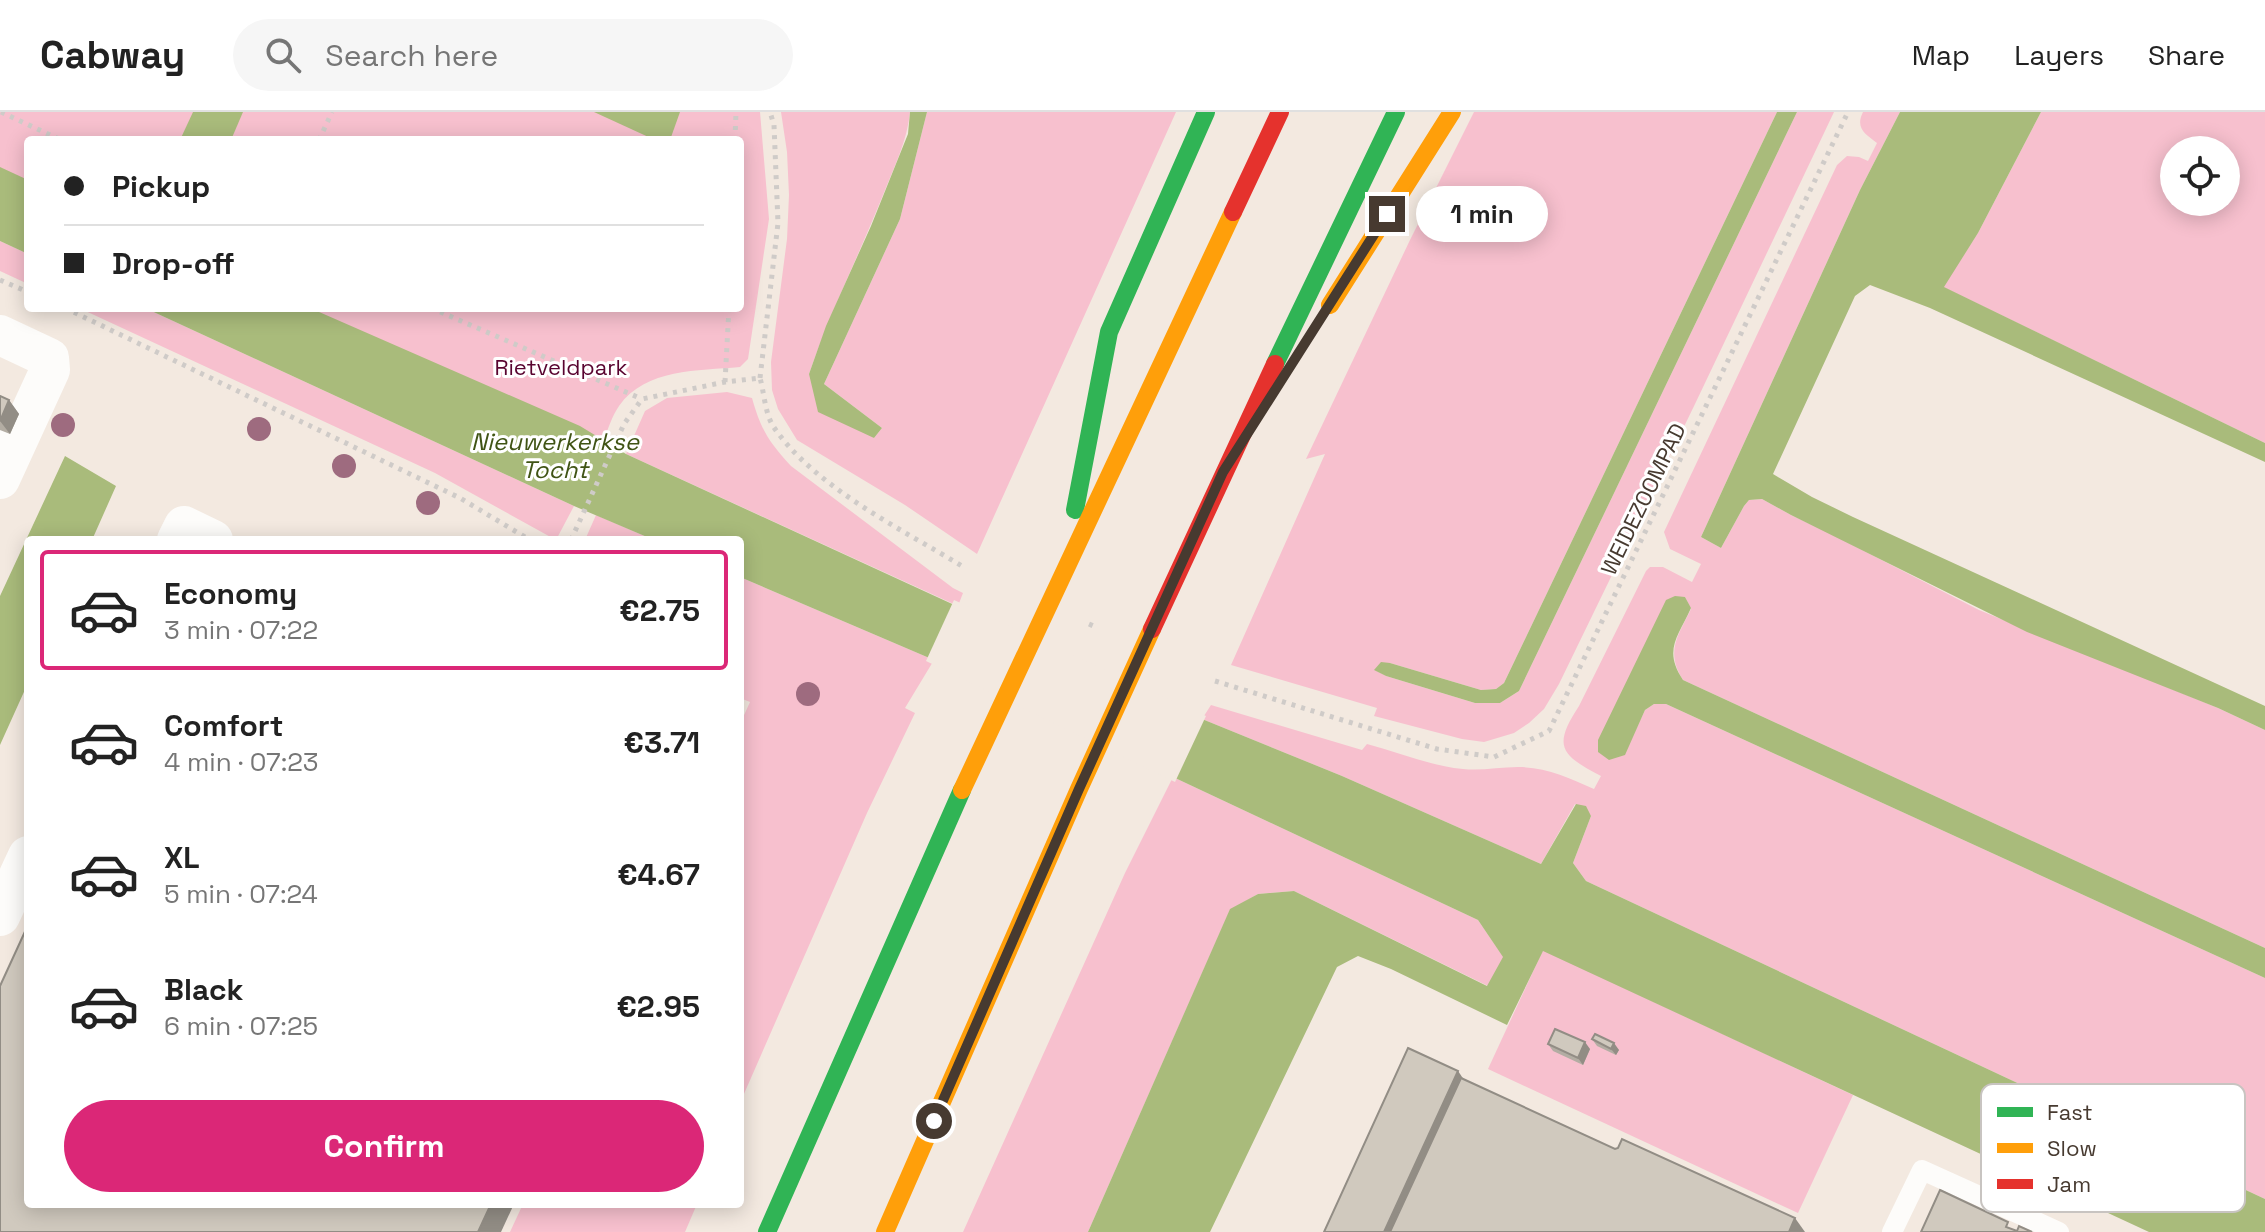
<!DOCTYPE html>
<meta charset="utf-8">
<style>
:root{--surface:#fff;--page:#f6f6f6;--text:#222;--muted:#767676;--line:#e0e0e0;--accent:#db2777}
body{margin:0;font-family:"Space Grotesk",sans-serif;background:var(--page);color:var(--text);height:100vh;display:flex;flex-direction:column;font-size:30px;white-space:nowrap}
*{box-sizing:border-box;margin:0}
p{font-size:26px;color:var(--muted)}
.icon{flex:none;width:44px;height:44px;fill:none;stroke:currentColor;stroke-width:2;stroke-linecap:round;stroke-linejoin:round}
.map{position:relative;flex:1;overflow:hidden}
.details{position:absolute;left:24px;top:424px;width:720px;height:672px;display:flex;flex-direction:column;background:var(--surface);border-radius:8px;box-shadow:0 4px 20px #0003}
.details>*{flex:none}
.hud{position:absolute;left:24px;top:24px;width:720px;height:176px;border-radius:8px;box-shadow:0 4px 20px #0003;display:grid;align-content:center;height:176px;padding:0 40px;background:var(--surface)}
.fabs{position:absolute;left:2160px;top:24px;display:grid;gap:16px}
.fabs a{display:grid;place-items:center;width:80px;height:80px;border-radius:50%;background:var(--surface);box-shadow:0 4px 20px #0003;font-size:40px}
.end{position:absolute;width:36px;height:36px;margin:-18px;border:10px solid #473a30;background:#fff;box-shadow:0 0 0 4px #fff}
.from{border-radius:50%}
.bubble{position:absolute;height:56px;border-radius:28px;background:var(--surface);box-shadow:0 4px 20px #0003;font-size:26px;font-weight:700;line-height:56px;text-align:center}
.hud b{display:flex;align-items:center;gap:28px;height:76px;font-size:30px}
.hud b+b{border-top:2px solid var(--line)}
.hud i{width:20px;height:20px;background:var(--text)}
ul{padding:14px 0 0;list-style:none}
li{display:flex;align-items:center;gap:24px;height:120px;margin:0 16px 12px;padding:0 24px;border:4px solid transparent;border-radius:8px}
li div{flex:1}
li b{display:block;font-size:30px}
li em{font-style:normal;font-weight:700}
li.on{border-color:var(--accent)}
li>.icon{width:72px;height:72px;stroke-width:1.5}
.primary-button{display:flex;gap:16px;margin-top:auto;padding:16px 40px}
.primary-button a{flex:1;height:92px;border-radius:48px;background:var(--accent);color:#fff;font-size:32px;font-weight:700;line-height:92px;text-align:center}
header{display:flex;align-items:center;gap:48px;box-sizing:border-box;height:112px;padding:0 40px;background:var(--surface);border-bottom:2px solid var(--line)}
header strong{font-size:38px}
nav{display:flex;gap:44px;margin-inline-start:auto;font-size:28px}
.search{width:560px;height:72px;background:var(--page);display:flex;align-items:center;gap:20px;box-sizing:border-box;padding:0 28px;border-radius:44px;color:var(--muted);font-size:30px}
.map>svg:first-child{display:block}
.green{fill:#f7c0ce;fill-rule:evenodd}
.water{fill:#a9bb7b}
.pier{fill:#f3e9e0}
.lines{fill:none;stroke-linecap:round;stroke-linejoin:round}
.path{stroke:#cfcbc8;stroke-width:5;stroke-dasharray:4 6;stroke-linecap:butt}
.lane{stroke:#fdfcfa;stroke-width:20}
.street{stroke:#fdfcfa;stroke-width:40}
.fast{stroke:#30b455;stroke-width:18}
.slow{stroke:#ff9f0a;stroke-width:18}
.jam{stroke:#e5322d;stroke-width:18}
.tree{fill:#9e6b7f}
.wall{fill:#b3ada3}
.shaded-wall{fill:#928d85}
.building{fill:#d0c9be;stroke:#928d85;stroke-width:2}
.route{stroke:#473a30;stroke-width:10}
.labels{text-anchor:middle;stroke-width:6;stroke-linejoin:round;paint-order:stroke}
.park-label{font-size:22px;fill:#590430;stroke:#fff}
.street-label{font-size:22px;fill:#473a30;stroke:#fff}
.water-label{font-size:24px;font-style:italic;fill:#405415;stroke:#fff}
.key{fill:#fff;stroke:#c8c4c1;stroke-width:2}
.key-label{font-size:22px;fill:#473a30}
</style>
<header>
<strong>Cabway</strong>
<div class="search"><svg class="icon" aria-label="search" viewBox="0 0 24 24"><circle cx="10" cy="10" r="6"/><path d="M15 15l6 6"/></svg>Search here</div>
<nav><a>Map</a><a>Layers</a><a>Share</a></nav>
</header>
<div class="map">
<svg width="2265" height="1120" viewBox="0 0 2265 1120">
<rect width="100%" height="100%" fill="#f3e9e0"/>
<g class="green">
<path d="M0,0H760L769,107L748,247L740,255C698,259 646,256 619,294C612,304 608,317 604,328L281,196H740V28H28V83L0,71Z"/>
<path d="M781,0H910C907,30 894,55 883,83C859,143 830,201 809,262L874,326L882,316L824,272L900,107L927,0H1176L977,442L905,393L797,328L778,297L772,278L771,250L787,127L789,83L787,40Z"/>
<polygon points="1474,0 1777,0 1504,571 1496,577 1481,578 1390,551 1375,558 1386,564 1475,591 1500,591 1519,579 1797,0 1834,0 1695,292 1559,572 1544,597 1529,611 1514,621 1484,630 1462,627 1374,604 1377,596 1231,553 1325,342 1306,347 1410,128"/>
<path d="M1863,0H1900L1860,78L1701,425L1721,436L1744,394L1749,388L1762,387L1791,403L1829,421L1979,498L2218,596L2265,618V836L1683,568C1665,539 1678,524 1691,497L1685,485L1624,643L1645,598L1654,592H1666L2265,866V1087L1586,769L1573,751L1591,704L1575,692L1541,752L1342,664L1202,607L1211,593L1362,638L1367,632C1398,640 1430,654 1463,657C1481,659 1499,655 1518,655C1546,655 1569,666 1594,677L1601,664C1561,643 1552,635 1579,594L1646,459L1650,455H1663L1692,470L1701,452L1670,437L1664,420L1837,53L1847,44L1859,45L1868,49L1877,31C1865,22 1855,16 1863,0Z"/>
<path d="M2041,0H2265V331L1943,175L1978,121ZM2174,38H2226V90H2174Z"/>
<polygon points="0,129 28,142 28,172 0,159"/>
<polygon points="79,196 145,196 574,394 556,428 435,361"/>
<path d="M727,280L752,286C761,318 769,330 791,354L953,476L963,481L958,494L626,342L645,299L667,286Z"/>
<polygon points="596,403 654,428 585,428"/>
<polygon points="740,465 934,548 905,596 915,601 867,701 740,991 740,612 750,590 740,586"/>
<polygon points="1173,665 1478,808 1504,846 1488,874 1294,779 1258,782 1230,798 1088,1120 963,1120 1125,761"/>
<polygon points="1543,838 1853,983 1798,1101 1488,957"/>
<polygon points="523,1092 697,1092 685,1120 510,1120"/>
</g>
<g class="water">
<polygon points="193,0 243,0 231,28 180,28"/>
<polygon points="594,0 680,0 670,28 655,28"/>
<polygon points="910,0 927,0 900,107 824,272 882,316 874,326 818,300 809,262 826,214 871,114 908,22"/>
<polygon points="1777,0 1797,0 1519,579 1500,591 1475,591 1386,564 1374,558 1381,550 1390,551 1481,578 1496,577 1504,571"/>
<polygon points="1900,0 2041,0 1978,121 1944,175 2265,331 2265,350 1930,196 1870,173 1855,184 1773,362 1812,385 1853,405 2265,594 2265,618 2218,596 2027,520 1791,403 1762,387 1749,388 1744,394 1721,436 1701,425 1860,78"/>
<polygon points="0,55 28,68 28,142 0,129"/>
<polygon points="145,196 310,196 580,314 626,342 1202,607 1342,664 1541,752 1576,692 1586,694 1591,704 1573,751 1586,769 2265,1087 2265,1120 2149,1120 1543,839 1507,913 1391,857 1358,844 1337,855 1210,1120 1088,1120 1230,797 1258,782 1294,779 1487,874 1503,845 1478,808 1173,665 934,548 740,465 740,428 654,428 574,394"/>
<polygon points="65,344 116,374 92,428 28,428 28,571 0,633 0,484"/>
<path d="M1675,484L1685,485L1691,496C1678,525 1663,538 1683,568L2265,836V866L1666,592H1654L1645,598L1625,643L1609,648L1598,640V628L1666,488Z"/>
</g>
<polygon class="pier" points="954,488 1206,604 1175,670 926,549"/>
<g class="lines">
<g class="path">
<polyline points="1,0 61,28"/>
<polyline points="319,28 332,0"/>
<polyline points="735,28 736,0"/>
<polyline points="0,168 28,180"/>
<polyline points="65,196 460,386 530,428"/>
<polyline points="431,196 642,287"/>
<polyline points="760,266 778,111 774,13 770,0"/>
<polyline points="725,270 729,196"/>
<path d="M571,428L624,312L642,287L725,270L760,266C764,280 765,301 773,314C813,374 901,417 962,454"/>
<polyline points="1089,512 1098,516"/>
<polyline points="1215,569 1437,637 1494,645 1549,619 1848,0"/>
</g>
<polyline class="lane" points="1892,1120 1922,1058 2059,1120"/>
<g class="street">
<polyline points="0,223 49,246 50,258 0,367"/>
<polyline points="177,428 184,414 213,428"/>
<polyline points="0,804 28,744"/>
</g>
<g class="fast">
<polyline points="1275,252 1396,0"/>
<polyline points="1075,398 1109,220 1206,0"/>
<polyline points="767,1120 962,678"/>
</g>
<g class="slow">
<polyline points="1330,193 1452,0"/>
<polyline points="962,678 1233,100"/>
<polyline points="885,1120 1079,677 1152,517"/>
</g>
<g class="jam">
<polyline points="1233,100 1280,0"/>
<polyline points="1152,517 1275,252"/>
</g>
</g>
<g class="tree">
<circle cx="63" cy="313" r="12"/>
<circle cx="259" cy="317" r="12"/>
<circle cx="344" cy="354" r="12"/>
<circle cx="428" cy="391" r="12"/>
<circle cx="808" cy="582" r="12"/>
</g>
<g class="wall">
<polygon points="0,284 9,288 19,302 10,322 0,318"/>
<polygon points="1592,927 1619,938 1616,943 1597,934"/>
<polygon points="1548,932 1590,937 1583,953 1553,939"/>
</g>
<g class="shaded-wall">
<polygon points="9,288 19,302 10,322 0,309"/>
<polygon points="1585,930 1590,937 1583,953 1578,946"/>
<polygon points="1614,931 1619,938 1616,943 1611,937"/>
<polygon points="1458,959 1475,984 1413,1120 1384,1120"/>
<polygon points="491,1092 514,1092 501,1120 478,1120"/>
<polygon points="1795,1106 1805,1120 1789,1120"/>
</g>
<g class="building">
<polygon points="0,284 9,288 0,309"/>
<polygon points="28,813 28,1092 491,1092 478,1120 0,1120 0,874"/>
<polygon points="1555,917 1585,930 1578,946 1548,932"/>
<polygon points="1595,922 1614,931 1611,937 1592,927"/>
<polygon points="1408,936 1458,959 1384,1120 1324,1120"/>
<polygon points="1461,966 1615,1037 1618,1036 1622,1027 1795,1106 1789,1120 1390,1120"/>
<polygon points="1940,1078 2008,1110 2006,1115 2017,1119 2019,1114 2032,1120 1921,1120"/>
</g>
<g class="lines">
<polyline class="route" points="934,1009 1079,677 1223,360 1387,102"/>
</g>
<g class="labels">
<g class="park-label">
<text x="561" y="263">Rietveldpark</text>
</g>
<g class="street-label">
<text transform="translate(1643 387) rotate(-64)" y="8">WEIDEZOOMPAD</text>
</g>
<g class="water-label">
<text x="555" y="338">Nieuwerkerkse<tspan x="555" dy="28">Tocht</tspan></text>
</g>
</g>
<rect x="1981" y="972" width="264" height="128" rx="12" class="key"/>
<rect x="1997" y="995" width="36" height="10" fill="#30b455"/>
<rect x="1997" y="1031" width="36" height="10" fill="#ff9f0a"/>
<rect x="1997" y="1067" width="36" height="10" fill="#e5322d"/>
<g class="key-label">
<text x="2047" y="1008">Fast</text>
<text x="2047" y="1044">Slow</text>
<text x="2047" y="1080">Jam</text>
</g>
</svg>
<div class="fabs">
<a><svg class="icon" aria-label="locate" viewBox="0 0 24 24"><circle cx="12" cy="12" r="6"/><path d="M12 2v4M12 18v4M2 12h4M18 12h4"/></svg></a>
</div>
<i class="end from" style="left:934px;top:1009px"></i>
<i class="end" style="left:1387px;top:102px"></i>
<div class="bubble" style="left:1416px;top:74px;width:132px">1 min</div>
<div class="hud">
<b><i class="from"></i>Pickup</b>
<b><i></i>Drop-off</b>
</div>
<section class="details">
<ul>
<li class="on"><svg class="icon" aria-label="car" viewBox="0 0 24 24"><path d="M5 17H2v-5l4-1 3-4h7l3 4 3 1v5h-3M9 17h6M6 11h13"/><circle cx="7" cy="17" r="2"/><circle cx="17" cy="17" r="2"/></svg><div><b>Economy</b><p>3 min · 07:22</p></div><em>€2.75</em></li>
<li><svg class="icon" aria-label="car" viewBox="0 0 24 24"><path d="M5 17H2v-5l4-1 3-4h7l3 4 3 1v5h-3M9 17h6M6 11h13"/><circle cx="7" cy="17" r="2"/><circle cx="17" cy="17" r="2"/></svg><div><b>Comfort</b><p>4 min · 07:23</p></div><em>€3.71</em></li>
<li><svg class="icon" aria-label="car" viewBox="0 0 24 24"><path d="M5 17H2v-5l4-1 3-4h7l3 4 3 1v5h-3M9 17h6M6 11h13"/><circle cx="7" cy="17" r="2"/><circle cx="17" cy="17" r="2"/></svg><div><b>XL</b><p>5 min · 07:24</p></div><em>€4.67</em></li>
<li><svg class="icon" aria-label="car" viewBox="0 0 24 24"><path d="M5 17H2v-5l4-1 3-4h7l3 4 3 1v5h-3M9 17h6M6 11h13"/><circle cx="7" cy="17" r="2"/><circle cx="17" cy="17" r="2"/></svg><div><b>Black</b><p>6 min · 07:25</p></div><em>€2.95</em></li>
</ul>
<div class="primary-button"><a>Confirm</a></div>
</section>
</div>
